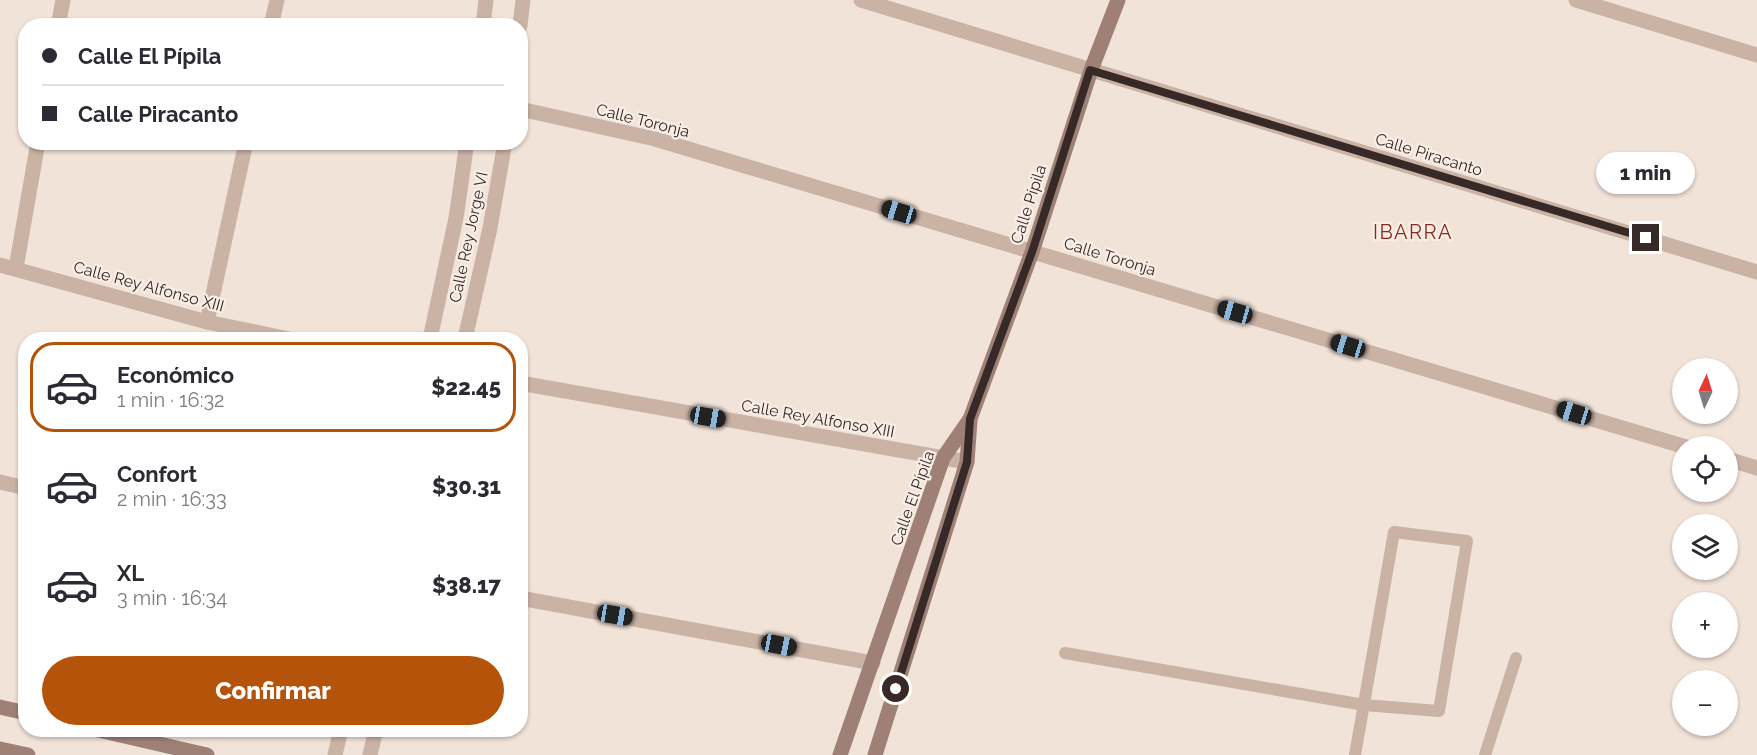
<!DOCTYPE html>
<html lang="es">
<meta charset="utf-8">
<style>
:root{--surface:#fff;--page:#f7f7f7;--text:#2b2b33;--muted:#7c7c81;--line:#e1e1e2;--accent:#b45309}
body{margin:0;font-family:Raleway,sans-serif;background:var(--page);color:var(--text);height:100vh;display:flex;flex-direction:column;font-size:22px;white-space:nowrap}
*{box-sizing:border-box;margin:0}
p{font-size:20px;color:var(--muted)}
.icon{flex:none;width:33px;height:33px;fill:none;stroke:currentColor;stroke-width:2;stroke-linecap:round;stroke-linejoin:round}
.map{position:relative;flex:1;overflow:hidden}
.drawer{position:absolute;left:18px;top:332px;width:510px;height:405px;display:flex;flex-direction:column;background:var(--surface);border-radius:24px;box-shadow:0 2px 4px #0004}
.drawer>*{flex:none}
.hud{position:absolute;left:18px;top:18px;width:510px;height:132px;border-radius:24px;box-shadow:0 2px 4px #0004;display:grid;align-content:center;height:132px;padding:0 24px;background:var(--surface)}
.needle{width:39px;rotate:4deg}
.fabs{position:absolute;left:1672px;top:358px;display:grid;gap:12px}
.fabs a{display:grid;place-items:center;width:66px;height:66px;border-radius:50%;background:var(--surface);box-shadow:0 2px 4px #0004;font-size:30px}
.end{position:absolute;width:27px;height:27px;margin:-14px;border:8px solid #362927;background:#fff;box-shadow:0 0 0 3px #fff}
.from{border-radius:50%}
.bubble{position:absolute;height:42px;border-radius:21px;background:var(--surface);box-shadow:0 2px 4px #0004;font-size:20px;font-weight:800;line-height:42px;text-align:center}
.car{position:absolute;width:18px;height:36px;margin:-18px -9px;border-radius:8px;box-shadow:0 0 4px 2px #0007;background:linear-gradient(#222 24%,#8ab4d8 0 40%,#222 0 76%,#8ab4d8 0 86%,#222 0)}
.hud b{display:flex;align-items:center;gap:21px;height:57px;font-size:22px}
.hud b+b{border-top:2px solid var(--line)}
.hud i{width:15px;height:15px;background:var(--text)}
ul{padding:10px 0 0;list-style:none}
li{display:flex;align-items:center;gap:18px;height:90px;margin:0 12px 9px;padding:0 12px;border:3px solid transparent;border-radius:24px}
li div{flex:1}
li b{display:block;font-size:22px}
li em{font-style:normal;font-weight:800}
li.on{border-color:var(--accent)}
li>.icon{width:54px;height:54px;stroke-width:1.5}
.cta{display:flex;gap:12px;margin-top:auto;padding:12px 24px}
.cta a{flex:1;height:69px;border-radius:36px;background:var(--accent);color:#fff;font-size:24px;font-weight:800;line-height:69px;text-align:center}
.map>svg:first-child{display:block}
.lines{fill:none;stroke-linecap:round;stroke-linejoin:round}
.lane{stroke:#cab2a5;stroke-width:12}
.street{stroke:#cab2a5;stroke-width:15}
.secondary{stroke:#9e8077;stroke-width:15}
.route{stroke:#362927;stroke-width:8}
.labels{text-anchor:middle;stroke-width:4.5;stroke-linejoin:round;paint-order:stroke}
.street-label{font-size:16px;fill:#362927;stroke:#f9eee6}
.quarter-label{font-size:20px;letter-spacing:1.5px;fill:#862a1e;stroke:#f9eee6}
</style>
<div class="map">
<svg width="1757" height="755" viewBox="0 0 1757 755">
<rect width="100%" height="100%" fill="#f2e3d9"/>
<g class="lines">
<g class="lane">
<polyline points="1065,653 1364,705 1439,711 1467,541 1394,532 1355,755"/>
<polyline points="1485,755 1516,658"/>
</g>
<g class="street">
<polyline points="861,0 1757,272"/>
<polyline points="1576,0 1757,55"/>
<polyline points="58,26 63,0"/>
<polyline points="271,26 277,0"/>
<polyline points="483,26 486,0"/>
<polyline points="520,26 523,0"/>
<polyline points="520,109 655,139 1686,447"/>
<polyline points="0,265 207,322 289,339"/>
<polyline points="16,268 38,142"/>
<polyline points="207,322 246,142"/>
<polyline points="430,339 456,218 467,142"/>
<polyline points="465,339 490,228 505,142"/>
<polyline points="520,383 967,462"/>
<polyline points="1728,459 1757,468"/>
<polyline points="0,482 26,488"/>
<polyline points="520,598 873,663"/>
<polyline points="335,755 341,729"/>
<polyline points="370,755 376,729"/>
</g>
<g class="secondary">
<polyline points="0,707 26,713"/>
<polyline points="94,729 207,755"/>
<polyline points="0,749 28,755"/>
<polyline points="840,755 943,458 970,419 1032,252 1091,70 1118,0"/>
<polyline points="875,755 967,462 970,421"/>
</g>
</g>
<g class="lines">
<polyline class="route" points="896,689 967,462 970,419 1032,252 1090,70 1646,238"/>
</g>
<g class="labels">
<g class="street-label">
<text transform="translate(643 120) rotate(14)" y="6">Calle Toronja</text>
<text transform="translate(1429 154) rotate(17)" y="6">Calle Piracanto</text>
<text transform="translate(1028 204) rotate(-72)" y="6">Calle Pípila</text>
<text transform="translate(468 237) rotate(-78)" y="6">Calle Rey Jorge VI</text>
<text transform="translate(1110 256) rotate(17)" y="6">Calle Toronja</text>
<text transform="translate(149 286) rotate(15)" y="6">Calle Rey Alfonso XIII</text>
<text transform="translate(818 418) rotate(10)" y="6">Calle Rey Alfonso XIII</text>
<text transform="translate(912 498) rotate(-70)" y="6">Calle El Pípila</text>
</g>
<g class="quarter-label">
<text x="1413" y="239">IBARRA</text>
</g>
</g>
</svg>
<div class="fabs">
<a><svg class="needle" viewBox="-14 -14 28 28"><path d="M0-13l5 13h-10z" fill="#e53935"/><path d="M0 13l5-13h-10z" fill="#7c7c81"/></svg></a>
<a><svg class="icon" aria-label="locate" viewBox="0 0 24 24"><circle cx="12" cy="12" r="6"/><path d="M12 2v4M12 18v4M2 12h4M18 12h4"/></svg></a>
<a><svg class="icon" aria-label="layers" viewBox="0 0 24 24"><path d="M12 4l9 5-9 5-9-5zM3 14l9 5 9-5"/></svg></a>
<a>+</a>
<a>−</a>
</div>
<i class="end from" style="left:896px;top:689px"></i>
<i class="end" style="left:1646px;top:238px"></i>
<div class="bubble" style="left:1596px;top:152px;width:99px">1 min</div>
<i class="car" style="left:899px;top:212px;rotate:287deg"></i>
<i class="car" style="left:1235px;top:312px;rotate:286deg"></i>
<i class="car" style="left:1348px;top:346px;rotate:287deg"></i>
<i class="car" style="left:1574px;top:413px;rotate:287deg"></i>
<i class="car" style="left:708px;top:417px;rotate:100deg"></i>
<i class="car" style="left:615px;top:615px;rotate:100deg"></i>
<i class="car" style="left:779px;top:645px;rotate:101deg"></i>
<div class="hud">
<b><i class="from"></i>Calle El Pípila</b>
<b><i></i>Calle Piracanto</b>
</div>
<section class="drawer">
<ul>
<li class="on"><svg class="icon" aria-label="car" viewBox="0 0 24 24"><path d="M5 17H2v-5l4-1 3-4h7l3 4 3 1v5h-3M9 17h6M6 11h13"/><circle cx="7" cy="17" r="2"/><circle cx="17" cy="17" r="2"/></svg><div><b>Económico</b><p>1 min · 16:32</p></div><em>$22.45</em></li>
<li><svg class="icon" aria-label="car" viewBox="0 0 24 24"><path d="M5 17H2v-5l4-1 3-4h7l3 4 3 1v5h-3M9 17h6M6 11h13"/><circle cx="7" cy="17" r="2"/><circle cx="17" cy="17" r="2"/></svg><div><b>Confort</b><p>2 min · 16:33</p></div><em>$30.31</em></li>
<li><svg class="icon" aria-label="car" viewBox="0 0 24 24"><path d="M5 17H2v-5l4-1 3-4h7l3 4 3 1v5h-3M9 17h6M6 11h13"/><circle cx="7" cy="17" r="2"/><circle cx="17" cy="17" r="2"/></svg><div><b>XL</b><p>3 min · 16:34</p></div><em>$38.17</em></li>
</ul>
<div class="cta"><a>Confirmar</a></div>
</section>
</div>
